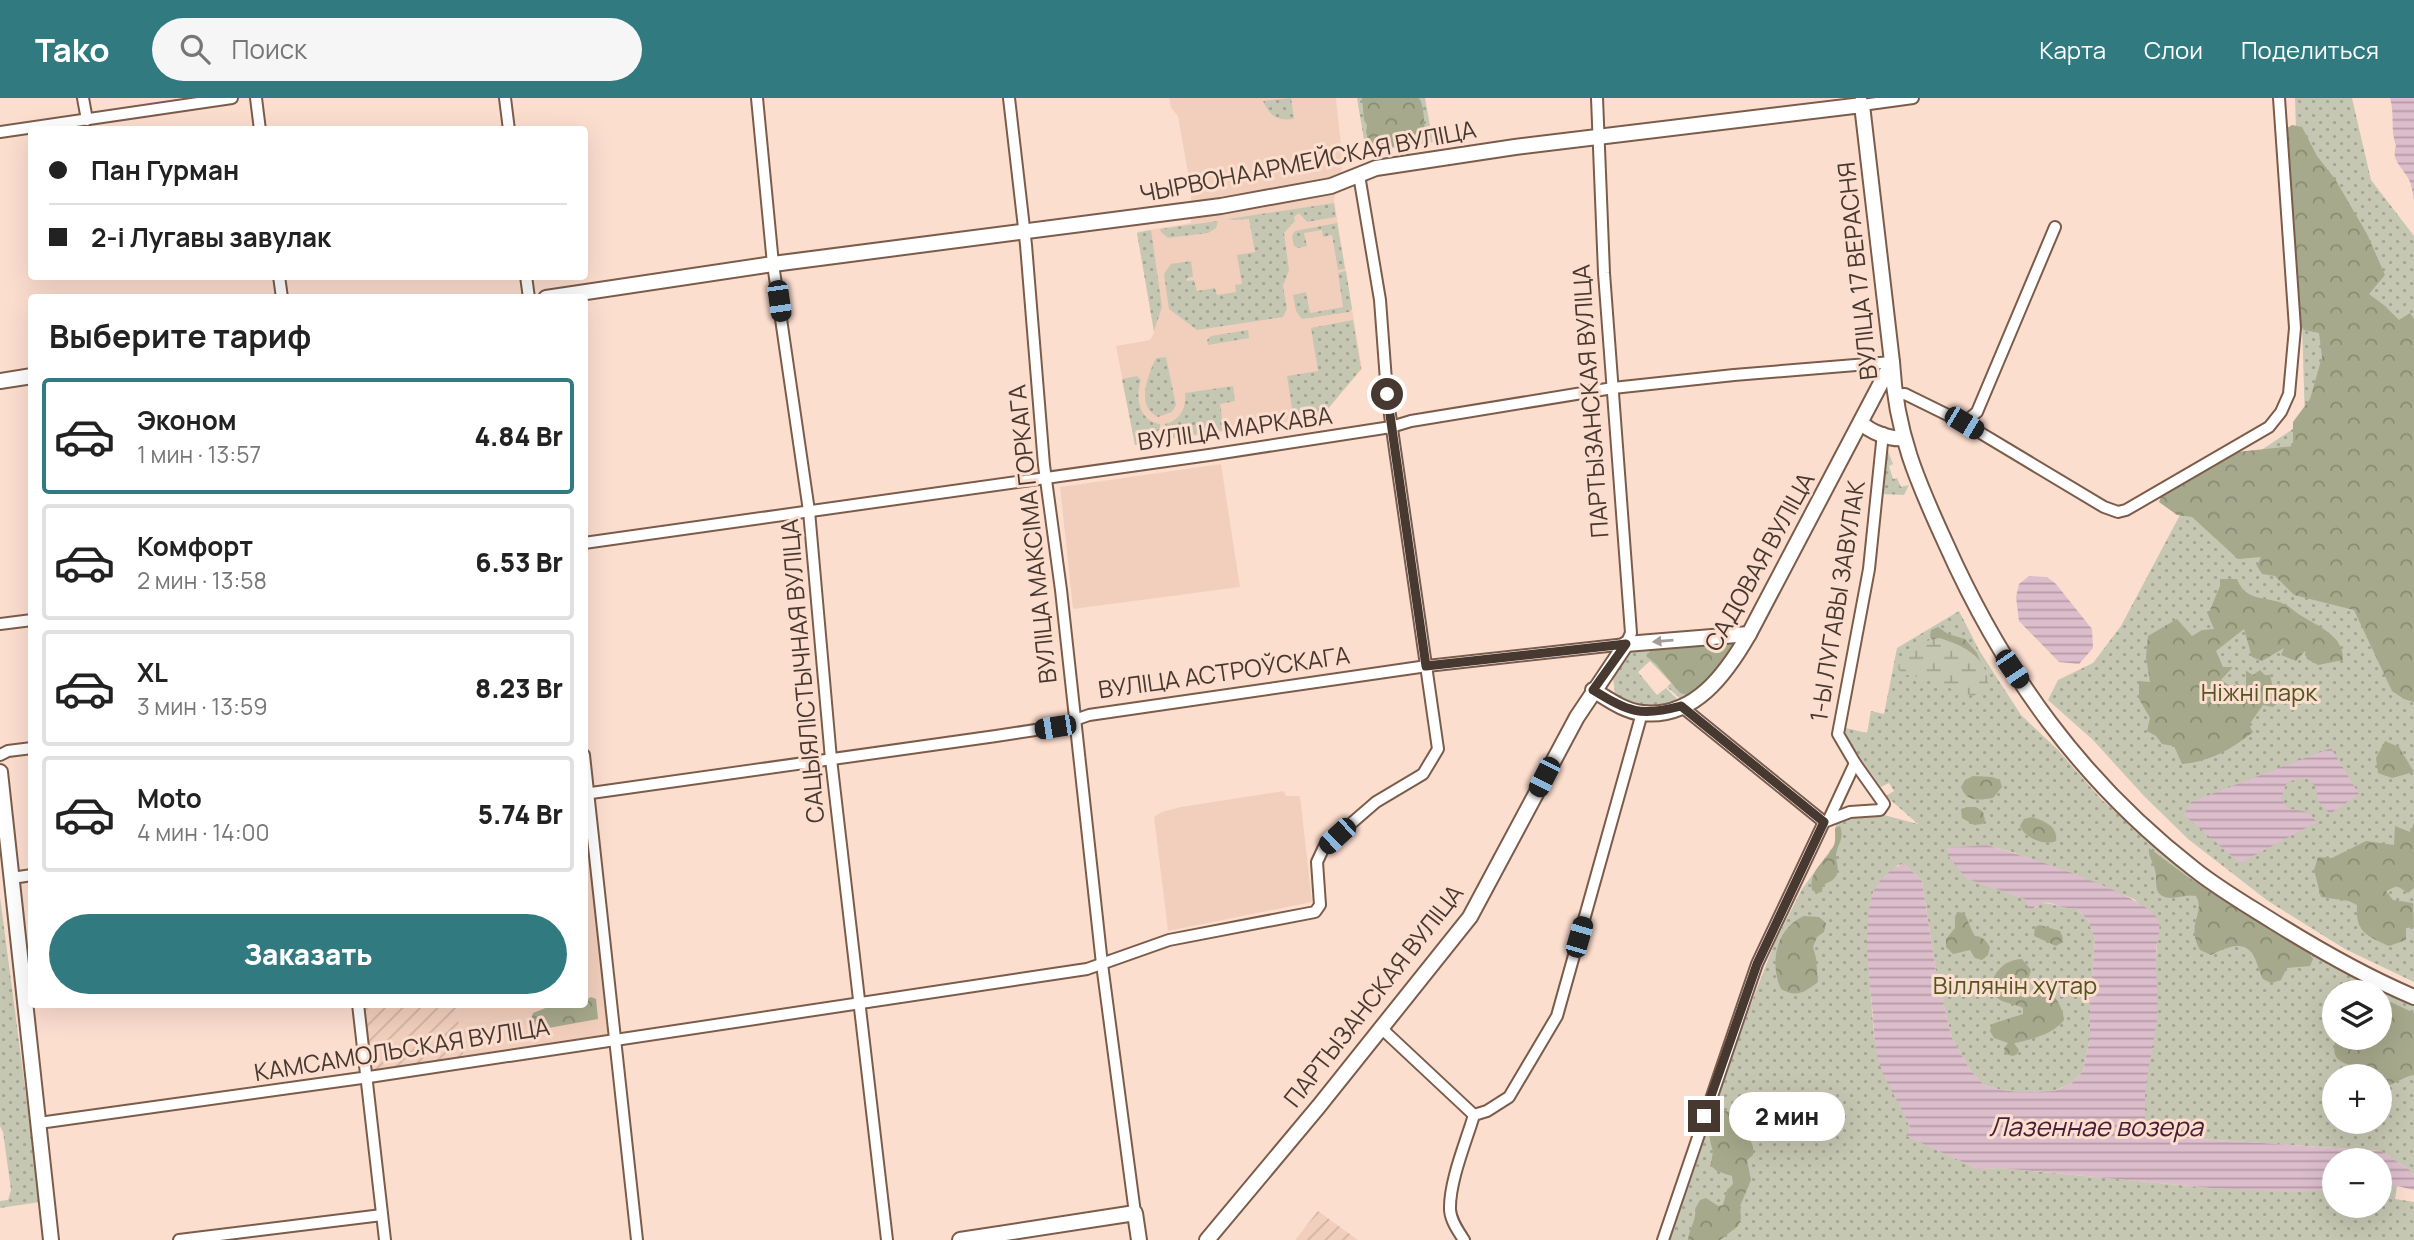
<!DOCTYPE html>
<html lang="ru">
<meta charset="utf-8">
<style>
:root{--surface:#fff;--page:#f6f6f6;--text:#222;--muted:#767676;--line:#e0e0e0;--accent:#317a80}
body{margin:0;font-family:Manrope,sans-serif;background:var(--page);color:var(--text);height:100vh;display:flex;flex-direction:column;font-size:26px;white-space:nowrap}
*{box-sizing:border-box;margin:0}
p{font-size:23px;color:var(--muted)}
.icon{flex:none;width:38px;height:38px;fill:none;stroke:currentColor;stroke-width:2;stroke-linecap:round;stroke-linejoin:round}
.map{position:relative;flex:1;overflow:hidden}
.drawer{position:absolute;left:28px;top:196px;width:560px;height:714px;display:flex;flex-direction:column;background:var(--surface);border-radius:7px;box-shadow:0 7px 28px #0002}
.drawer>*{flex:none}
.guide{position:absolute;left:28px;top:28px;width:560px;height:154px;border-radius:7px;box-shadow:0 7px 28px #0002;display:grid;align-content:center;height:154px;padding:0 21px;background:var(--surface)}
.buttons{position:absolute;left:2322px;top:882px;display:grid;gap:14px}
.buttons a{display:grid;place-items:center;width:70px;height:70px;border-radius:50%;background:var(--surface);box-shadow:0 7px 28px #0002;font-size:35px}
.end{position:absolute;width:32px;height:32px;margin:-16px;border:9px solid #473830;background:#fff;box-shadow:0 0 0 4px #fff}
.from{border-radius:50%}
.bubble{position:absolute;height:49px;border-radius:24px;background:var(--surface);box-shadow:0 7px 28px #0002;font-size:23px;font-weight:800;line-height:49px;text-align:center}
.car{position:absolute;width:21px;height:42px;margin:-21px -10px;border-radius:9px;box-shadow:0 0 5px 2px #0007;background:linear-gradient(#222 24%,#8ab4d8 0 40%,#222 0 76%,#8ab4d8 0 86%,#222 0)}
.guide b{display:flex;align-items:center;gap:24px;height:66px;font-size:26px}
.guide b+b{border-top:2px solid var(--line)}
.guide i{width:18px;height:18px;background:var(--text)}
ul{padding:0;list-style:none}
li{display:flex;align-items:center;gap:21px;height:116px;margin:0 14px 10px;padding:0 7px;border:4px solid var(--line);border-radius:7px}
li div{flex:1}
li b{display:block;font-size:26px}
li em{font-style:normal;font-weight:800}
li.selected{border-color:var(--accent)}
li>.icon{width:63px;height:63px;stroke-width:1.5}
h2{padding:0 21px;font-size:32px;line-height:84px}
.action{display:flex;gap:14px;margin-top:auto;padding:14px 21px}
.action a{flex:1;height:80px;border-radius:42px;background:var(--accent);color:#fff;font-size:28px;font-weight:800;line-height:80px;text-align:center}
header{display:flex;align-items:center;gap:42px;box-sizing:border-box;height:98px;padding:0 35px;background:var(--accent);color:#fff}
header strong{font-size:33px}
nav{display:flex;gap:38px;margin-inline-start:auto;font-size:24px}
.search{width:490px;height:63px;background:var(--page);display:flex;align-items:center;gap:18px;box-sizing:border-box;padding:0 24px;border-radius:38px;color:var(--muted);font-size:26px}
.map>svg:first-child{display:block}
.built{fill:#f2cfbd}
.industrial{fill:url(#industrial-furrows)}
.green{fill:url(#green-dots);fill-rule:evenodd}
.forest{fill:url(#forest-crowns)}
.wetland{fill:url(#wetland-marsh)}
.water{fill:url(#water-rules)}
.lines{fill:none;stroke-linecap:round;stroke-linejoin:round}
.minor-casing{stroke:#7b5c4b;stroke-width:14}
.major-casing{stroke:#7b5c4b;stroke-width:18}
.minor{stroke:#fff;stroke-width:10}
.major{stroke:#fff;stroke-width:14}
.oneway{fill:#a39c98}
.route{stroke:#473830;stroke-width:9}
.labels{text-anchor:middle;stroke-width:6;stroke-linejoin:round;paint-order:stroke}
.street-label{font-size:24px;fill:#473830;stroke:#fcdecf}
.park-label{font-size:24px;fill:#525422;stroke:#fcdecf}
.water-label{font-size:26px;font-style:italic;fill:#481f36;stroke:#fcdecf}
</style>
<header>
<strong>Tako</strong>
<div class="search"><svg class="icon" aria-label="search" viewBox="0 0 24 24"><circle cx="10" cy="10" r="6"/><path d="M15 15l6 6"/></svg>Поиск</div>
<nav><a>Карта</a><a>Слои</a><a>Поделиться</a></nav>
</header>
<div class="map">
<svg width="2414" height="1142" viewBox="0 0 2414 1142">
<defs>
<pattern id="industrial-furrows" width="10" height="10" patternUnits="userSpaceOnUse" patternTransform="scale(1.75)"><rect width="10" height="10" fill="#f2cfbd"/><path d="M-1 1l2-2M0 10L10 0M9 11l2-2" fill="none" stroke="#d1b2a3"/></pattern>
<pattern id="green-dots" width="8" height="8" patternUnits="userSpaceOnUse" patternTransform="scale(1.75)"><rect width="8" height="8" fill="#c5c7b2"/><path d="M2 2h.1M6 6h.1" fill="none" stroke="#a2a391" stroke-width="1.8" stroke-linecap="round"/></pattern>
<pattern id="forest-crowns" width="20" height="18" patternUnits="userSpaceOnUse" patternTransform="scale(1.75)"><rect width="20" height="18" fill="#a7a98c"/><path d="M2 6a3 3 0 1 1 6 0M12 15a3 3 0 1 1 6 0" fill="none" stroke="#8a8b73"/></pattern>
<pattern id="wetland-marsh" width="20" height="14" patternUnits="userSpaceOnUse" patternTransform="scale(1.75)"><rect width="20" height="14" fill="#c5c7b2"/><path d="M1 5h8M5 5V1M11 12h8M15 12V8" fill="none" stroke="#a2a391"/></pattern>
<pattern id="water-rules" width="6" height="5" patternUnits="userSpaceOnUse" patternTransform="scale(1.75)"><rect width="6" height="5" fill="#dcbdcb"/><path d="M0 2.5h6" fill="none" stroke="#b49ba5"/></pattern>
</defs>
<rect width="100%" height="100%" fill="#fcdecf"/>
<g class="built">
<polygon points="1169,0 1336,0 1343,66 1334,102 1362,271 1321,319 1135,347 1116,248 1150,242 1154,235 1137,134 1191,125 1191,93 1178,18 1171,10"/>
<polygon points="1221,366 1240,489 1073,511 1060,389"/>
<polygon points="1284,693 1286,698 1300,698 1312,804 1168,833 1154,719 1162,714 1181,709"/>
<polygon points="585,700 609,936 464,959 456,907 584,906"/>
</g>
<g class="industrial">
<polygon points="363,907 456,907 464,959 371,973"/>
<polygon points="1318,1113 1358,1142 1295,1142"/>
</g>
<g class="green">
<path d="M1291,0L1294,21C1278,23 1270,19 1263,3Z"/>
<polygon points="1357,0 1425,0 1433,44 1366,54"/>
<polygon points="2295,0 2352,0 2371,82 2414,138 2414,884 2345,851 2268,803 2188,741 2144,698 2093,642 2048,602 2058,582 2093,565 2121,528 2189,400 2305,323"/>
<polygon points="1334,105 1336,119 1307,124 1299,115 1294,119 1295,123 1284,135 1289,172 1283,188 1287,211 1283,219 1197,232 1169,211 1164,176 1171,166 1191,163 1193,179 1187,180 1187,183 1194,182 1197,193 1215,190 1217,197 1236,194 1235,187 1242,186 1237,157 1255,154 1249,121 1234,122 1228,121"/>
<polygon points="1218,123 1216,130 1208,135 1168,140 1161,134 1160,131"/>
<polygon points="1337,125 1345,171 1338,172 1332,137 1323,139 1322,132 1304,135 1307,148 1299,150 1294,148 1292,138 1295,133"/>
<polygon points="1151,132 1162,209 1154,233 1137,135"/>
<polygon points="1346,173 1352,211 1349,214 1302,221 1296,213 1293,197 1306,194 1310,215 1343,209 1338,175"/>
<polygon points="1353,222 1361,271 1321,319 1294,323 1287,278 1318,273 1311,230"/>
<polygon points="1248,232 1249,240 1208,247 1207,242 1211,238"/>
<path d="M1166,259L1176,307L1172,314L1158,319C1135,308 1148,277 1156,260Z"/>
<path d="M1137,278L1141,282C1135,299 1139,323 1160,326V330L1148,345L1135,347L1122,281Z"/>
<path d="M1233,288L1235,303L1220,306L1224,332L1154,343L1166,330L1165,326C1180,323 1187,309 1185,295Z"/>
<polygon points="1888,353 1893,366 1889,368 1893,381 1897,380 1901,389 1909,387 1904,397 1882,396 1883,356"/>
<path d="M1959,513L1979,552L2021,617L2057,651L2102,702L2166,757L2200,786L2309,853L2345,875L2414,907V1078L2410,1072L2381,1053L2170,1039L2157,1035L2146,1025L2143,1004L2159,825L2134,801L2015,755L1987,747L1967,781L2026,801L2035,810L2039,805C2052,804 2062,811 2076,810L2088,822L2095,842L2090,903V940L2083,973L2071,986L2053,993L2019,994L2002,992L1984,987L1970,972L1952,940L1937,880L1922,783L1904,766L1898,767L1873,794L1868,827V858L1874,940L1910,1030L1907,1038L1978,1071L1999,1070L2211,1090L2334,1092V1108H2380V1088H2397L2395,1101L2414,1104V1142H1669L1739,937L1775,844L1802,791L1835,746L1836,724L1854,719L1884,717L1918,726L1886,698L1894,693L1889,685L1881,689L1845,638L1846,630L1867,635L1871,613L1884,616L1897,550ZM2334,894H2380V940H2334ZM2334,978H2380V1024H2334Z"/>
<path d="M1740,540L1713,582L1682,602L1667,589L1671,585L1650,563L1638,574L1657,597L1666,590L1680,604C1660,616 1631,610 1615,595L1613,580L1627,553Z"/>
<polygon points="0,799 40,1104 0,1110 0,1103 8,1102 11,1092 3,1034 0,1028"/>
</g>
<g class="forest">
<path d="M1362,0H1419C1426,11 1422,25 1427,37L1423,41H1416L1403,47L1372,52L1366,34L1367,27L1364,22Z"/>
<polygon points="2292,27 2302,29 2317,58 2335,81 2367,136 2385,177 2369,196 2385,208 2399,222 2410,215 2414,221 2414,604 2404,601 2392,593 2354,512 2294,497 2275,478 2262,476 2257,468 2261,459 2238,461 2192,419 2177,417 2159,404 2162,396 2237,354 2293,348 2293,324 2310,301 2322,259 2319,235 2304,232 2294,217 2287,124 2287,30"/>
<path d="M2220,481H2237C2246,504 2264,498 2282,505C2289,508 2294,513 2300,517C2317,528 2344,537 2343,562L2318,567L2307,561L2305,553L2296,563L2281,557L2284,550L2262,563L2252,559L2244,531L2216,553L2223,569H2233L2221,582L2230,588L2239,586L2246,594V573L2253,577L2260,572L2265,577H2270L2273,590L2286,598L2273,609L2263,607L2249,627L2253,634C2232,651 2209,664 2182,666L2174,648L2162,646L2156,638L2147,633L2150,620L2139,601V583L2150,584L2146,559L2148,538L2177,521L2192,538L2202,532L2214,531L2208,517L2220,488Z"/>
<polygon points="1938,529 1948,536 1965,541 1977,555 1982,568 1933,544 1930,538 1931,532"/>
<polygon points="1740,543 1720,574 1691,598 1680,595 1656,566 1646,558 1656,546"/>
<polygon points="2385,643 2399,649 2414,674 2392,680 2378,675 2376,660"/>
<path d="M1973,678L1992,679L2000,682L2002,689L1993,700C1979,702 1967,705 1961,689L1965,682Z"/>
<polygon points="1967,709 1976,709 1983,714 1985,722 1982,726 1974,727 1962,720 1961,711"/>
<path d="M2032,719C2044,723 2058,728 2056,743C2044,748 2025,740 2020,728L2024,721Z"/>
<path d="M2414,725V790L2408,795L2397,788L2386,793L2393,802L2413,805L2414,829L2406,830V842L2389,848C2367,838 2355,834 2357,807L2349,803L2321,799L2314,772L2318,759L2332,760L2366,743L2394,747L2395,728L2410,734Z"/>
<path d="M1840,728C1845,741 1837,746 1836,758C1836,764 1839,769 1837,776C1835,782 1829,784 1823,787L1822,794L1817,795L1812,792C1808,772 1827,763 1834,747C1836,742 1835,735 1835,730Z"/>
<path d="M2149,750L2188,779L2310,856L2313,861L2310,868L2287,870L2281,882L2271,885L2263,881C2259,874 2257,862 2252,855C2241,841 2223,851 2211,857L2200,852C2185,825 2206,816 2196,798C2185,795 2166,806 2158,794C2155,788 2157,778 2155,772C2153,763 2148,759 2149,750Z"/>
<path d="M1957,814L1964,815C1969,823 1970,831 1975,838C1983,838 1986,843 1990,849L1988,857L1982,862L1975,860L1970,852L1953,856L1946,849V841L1955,830V819Z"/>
<path d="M1804,818L1819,819L1826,825L1824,834L1817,839L1813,849L1816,860L1818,884C1805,894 1796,900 1781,891C1769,865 1776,830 1804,818Z"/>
<polygon points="2040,827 2060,833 2063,840 2061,845 2056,848 2034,838 2035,829"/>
<path d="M2022,861L2031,872L2029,879L2018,893L2020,898L2025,900L2032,898L2036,891C2051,887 2063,908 2064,922C2054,936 2030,942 2014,945L2019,952L2017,956L2013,958L2005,956L2004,950L2008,945L1994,940L1990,933L1992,926L2023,916V910C2009,903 1994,906 1990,888C1996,872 2004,862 2022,861Z"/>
<polygon points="2349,882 2372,894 2334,894 2334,913 2332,897 2335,889"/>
<polygon points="591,899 596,901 598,921 543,931 533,929 531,921 533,915 548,909 559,910 561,907 584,906 585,902"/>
<path d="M2380,899L2414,915V977C2401,979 2390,990 2380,989V978H2370C2354,961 2327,972 2336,940H2380Z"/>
<path d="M1724,1013L1734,1014L1743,1024L1744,1037C1752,1043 1754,1047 1753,1057L1747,1062L1751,1082L1740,1108L1741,1120L1738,1128L1720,1142H1688C1689,1131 1697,1121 1695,1111L1700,1102L1706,1100L1718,1108L1723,1107L1727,1092L1733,1086L1732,1078L1717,1073L1711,1068C1711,1061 1714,1055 1712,1050C1708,1036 1708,1028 1717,1016Z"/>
</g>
<path class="wetland" d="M1939,540C1963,547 1988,559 1988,587L1983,593L1973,598L1919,579L1901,576L1898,570C1903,550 1920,544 1939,540Z"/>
<g class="water">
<path d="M2390,0H2414V102C2413,96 2412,90 2410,84C2405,71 2390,63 2396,48C2390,32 2395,16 2390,0Z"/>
<polygon points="2029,478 2047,479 2056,486 2092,531 2093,550 2079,566 2059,564 2019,523 2016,499 2019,486"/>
<polygon points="2331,650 2359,696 2330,716 2318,703 2316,689 2305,679 2287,684 2281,700 2287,710 2307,714 2317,724 2240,765 2184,717 2191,704"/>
<path d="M1987,747C2015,755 2153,798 2159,824C2161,834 2156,846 2156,856C2155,877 2159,899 2157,920C2153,955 2141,990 2146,1025L2157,1035L2170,1039L2381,1053L2410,1072L2414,1078V1092L2397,1088H2380V1062H2334V1092L2292,1094L2211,1090L1999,1070L1978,1071L1906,1038L1910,1030C1902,1007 1887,990 1880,967C1873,948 1874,927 1872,908C1869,871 1862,831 1873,795C1877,783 1892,769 1904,766L1922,783L1937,880L1952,940L1970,972L1984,987L2002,992L2019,994L2054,993L2071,986L2083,973L2090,940V903L2095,842L2088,822L2076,810C2052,812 2051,796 2031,812L2028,810L2025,801L1967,781L1948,758L1947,750Z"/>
</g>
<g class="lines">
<defs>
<g id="minor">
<polyline points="83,0 87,22"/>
<polyline points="256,0 260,32"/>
<polyline points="505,0 509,32"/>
<polyline points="757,0 773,166 809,413 831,661 887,1142"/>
<polyline points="1009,0 1026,147 1044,367 1061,492 1102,866 1135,1115"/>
<polyline points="1861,0 1862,7 1913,0"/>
<polyline points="0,34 232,0"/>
<polyline points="279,178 282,200"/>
<polyline points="526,178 529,200"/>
<polyline points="1894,297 1905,296 1964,325 2104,409 2118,414 2126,412 2269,329 2281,314 2289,296 2295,230 2279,0"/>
<polyline points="1964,325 1977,314 2055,129"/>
<polyline points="584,445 1209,357 1391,329 1411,323 1613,290 1734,277 1892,264"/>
<polyline points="0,526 32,522"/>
<polyline points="1681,608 1824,724"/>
<polyline points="0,657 8,653 32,650"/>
<polyline points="584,657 637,1142"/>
<polyline points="584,696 996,638 1055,629 1089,617 1427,568 1626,546 1631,535 1604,175 1597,0"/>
<polyline points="1829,721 1855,665"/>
<polyline points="1824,724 1850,714 1880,712 1884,706 1855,665 1838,636 1869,471 1883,335"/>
<polyline points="12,780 32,777"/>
<polyline points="358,906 385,1142"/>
<polyline points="1380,929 1474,1017 1487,1013 1509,999 1557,918 1642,615"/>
<polyline points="39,1025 369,979 1087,871 1169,842 1315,814 1320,807 1317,764 1324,749 1376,704 1423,676 1438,651 1387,296 1380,202 1359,77"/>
<polyline points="179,1142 382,1117"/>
<path d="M1464,1142C1458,1133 1451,1123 1450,1112C1449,1084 1466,1044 1474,1017"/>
<polyline points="1663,1142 1757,866 1824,724"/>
</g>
<g id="major">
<path d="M546,200L773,166L1221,108L1331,88L1376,70L1515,49L1862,7L1892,264C1896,335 1917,383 1946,446C2004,576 2081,683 2194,771C2219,791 2247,807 2274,824C2319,852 2364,878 2414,899"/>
<polyline points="0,283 32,278"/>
<path d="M1861,324C1869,334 1892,342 1903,340"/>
<path d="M1593,592C1608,601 1624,613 1642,615C1694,621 1726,576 1749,536L1892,264"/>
<polyline points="0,674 51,1142"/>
<polyline points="960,1142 1135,1115 1139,1142"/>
<polyline points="1207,1142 1319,1008 1470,819 1577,619 1626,546 1749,536"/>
</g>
</defs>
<use href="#minor" class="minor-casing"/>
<use href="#major" class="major-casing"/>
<use href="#minor" class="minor"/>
<use href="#major" class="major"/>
</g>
<defs><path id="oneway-solid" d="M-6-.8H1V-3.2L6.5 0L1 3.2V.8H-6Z" transform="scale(1.75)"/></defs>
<use class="oneway" href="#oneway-solid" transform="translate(1663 543) rotate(175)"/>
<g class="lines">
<path class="route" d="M1387,296L1426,568L1626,546L1593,592C1629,614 1640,619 1681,608L1824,724L1757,866L1704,1018"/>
</g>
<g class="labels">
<g class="street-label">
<text transform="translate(1308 64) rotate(-11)" y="8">ЧЫРВОНААРМЕЙСКАЯ ВУЛІЦА</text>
<text transform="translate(1858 173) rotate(-96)" y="8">ВУЛІЦА 17 ВЕРАСНЯ</text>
<text transform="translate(1591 303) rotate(-94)" y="8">ПАРТЫЗАНСКАЯ ВУЛІЦА</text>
<text transform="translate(1235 331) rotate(-8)" y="8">ВУЛІЦА МАРКАВА</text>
<text transform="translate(1033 436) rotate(-96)" y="8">ВУЛІЦА МАКСІМА ГОРКАГА</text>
<text transform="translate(1760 464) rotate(-61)" y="8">САДОВАЯ ВУЛІЦА</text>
<text transform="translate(1838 503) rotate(-81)" y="8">1-Ы ЛУГАВЫ ЗАВУЛАК</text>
<text transform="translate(803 573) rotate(-95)" y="8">САЦЫЯЛІСТЫЧНАЯ ВУЛІЦА</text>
<text transform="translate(1224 575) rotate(-8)" y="8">ВУЛІЦА АСТРОЎСКАГА</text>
<text transform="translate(1374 898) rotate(-52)" y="8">ПАРТЫЗАНСКАЯ ВУЛІЦА</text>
<text transform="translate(402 952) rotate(-9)" y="8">КАМСАМОЛЬСКАЯ ВУЛІЦА</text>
</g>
<g class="park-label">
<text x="2259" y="603">Ніжні парк</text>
<text x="2015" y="896">Віллянін хутар</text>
</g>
<g class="water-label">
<text x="2096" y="1038">Лазеннае возера</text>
</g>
</g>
</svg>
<div class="buttons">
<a><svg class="icon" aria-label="layers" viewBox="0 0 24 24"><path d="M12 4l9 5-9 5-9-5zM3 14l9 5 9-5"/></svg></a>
<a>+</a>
<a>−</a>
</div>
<i class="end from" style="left:1387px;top:296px"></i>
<i class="end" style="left:1704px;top:1018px"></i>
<div class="bubble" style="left:1729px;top:994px;width:116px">2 мин</div>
<i class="car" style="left:779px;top:203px;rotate:172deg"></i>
<i class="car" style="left:1964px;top:325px;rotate:121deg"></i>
<i class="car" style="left:2012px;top:571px;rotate:146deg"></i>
<i class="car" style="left:1055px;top:629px;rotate:261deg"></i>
<i class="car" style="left:1544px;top:679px;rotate:207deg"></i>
<i class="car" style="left:1337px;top:738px;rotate:227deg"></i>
<i class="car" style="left:1579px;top:839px;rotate:16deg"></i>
<div class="guide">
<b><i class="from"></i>Пан Гурман</b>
<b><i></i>2-і Лугавы завулак</b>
</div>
<section class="drawer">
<h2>Выберите тариф</h2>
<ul>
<li class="selected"><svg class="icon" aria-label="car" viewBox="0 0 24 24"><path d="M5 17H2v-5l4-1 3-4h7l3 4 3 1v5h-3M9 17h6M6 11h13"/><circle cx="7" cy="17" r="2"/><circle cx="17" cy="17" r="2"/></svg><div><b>Эконом</b><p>1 мин · 13:57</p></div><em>4.84 Br</em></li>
<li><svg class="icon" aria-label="car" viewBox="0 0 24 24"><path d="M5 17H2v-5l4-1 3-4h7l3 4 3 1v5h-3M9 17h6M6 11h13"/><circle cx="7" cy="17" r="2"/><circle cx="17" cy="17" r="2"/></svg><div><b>Комфорт</b><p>2 мин · 13:58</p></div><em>6.53 Br</em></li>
<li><svg class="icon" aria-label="car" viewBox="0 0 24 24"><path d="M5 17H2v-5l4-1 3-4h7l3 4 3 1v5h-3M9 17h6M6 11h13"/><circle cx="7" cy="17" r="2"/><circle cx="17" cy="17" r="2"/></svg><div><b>XL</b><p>3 мин · 13:59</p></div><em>8.23 Br</em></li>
<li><svg class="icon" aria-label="car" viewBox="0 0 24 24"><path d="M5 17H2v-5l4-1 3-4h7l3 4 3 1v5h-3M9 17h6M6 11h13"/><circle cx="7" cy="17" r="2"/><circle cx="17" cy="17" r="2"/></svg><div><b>Moto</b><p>4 мин · 14:00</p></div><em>5.74 Br</em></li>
</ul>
<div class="action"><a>Заказать</a></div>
</section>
</div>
